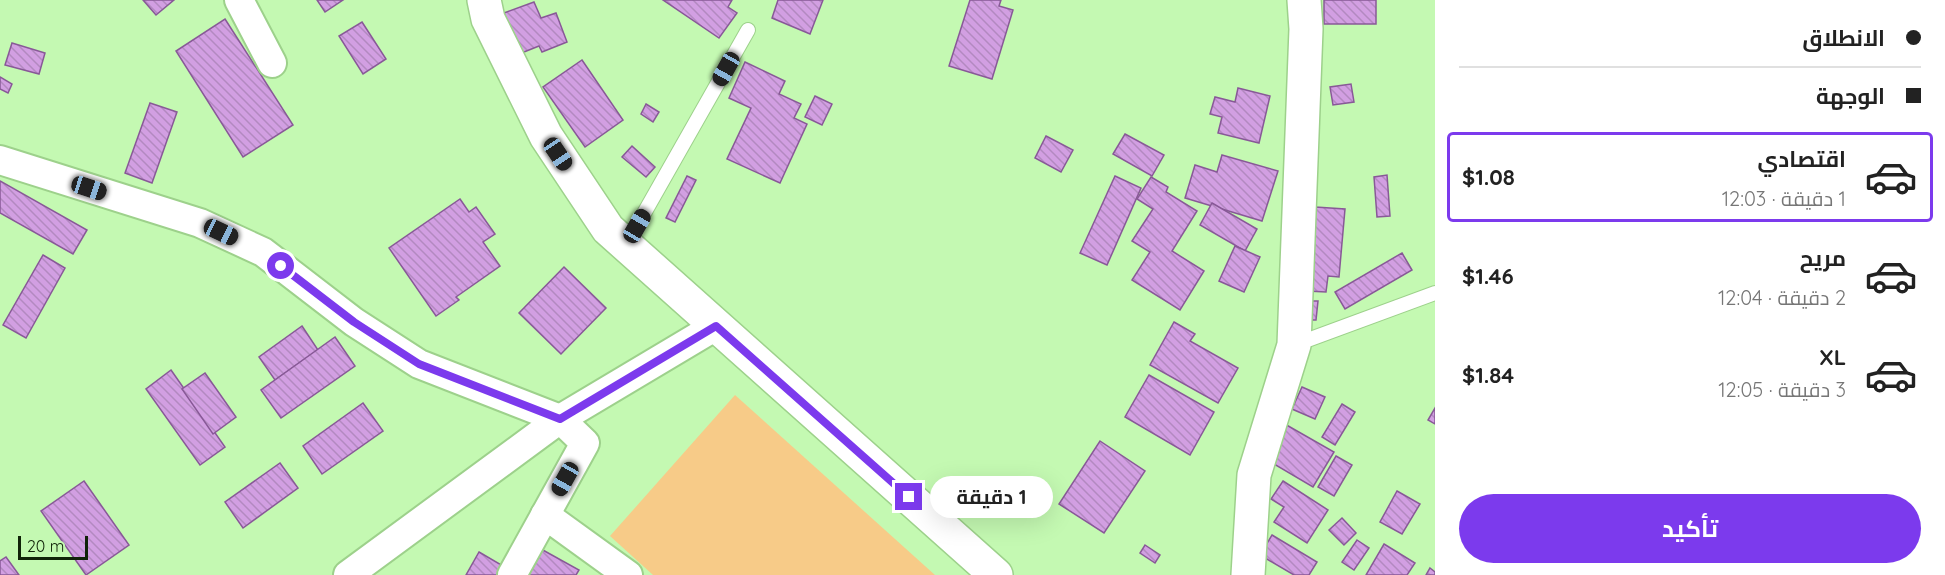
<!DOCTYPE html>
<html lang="ar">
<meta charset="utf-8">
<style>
:root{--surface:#fff;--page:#f2f2f2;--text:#222;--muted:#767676;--line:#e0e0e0;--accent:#7c3aed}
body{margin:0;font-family:Quicksand,Cairo,sans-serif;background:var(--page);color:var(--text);direction:rtl;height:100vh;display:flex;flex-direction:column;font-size:22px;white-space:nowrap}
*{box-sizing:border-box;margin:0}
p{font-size:20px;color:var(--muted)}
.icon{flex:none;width:33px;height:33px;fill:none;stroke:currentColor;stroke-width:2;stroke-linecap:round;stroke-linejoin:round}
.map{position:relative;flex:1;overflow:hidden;direction:ltr}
.details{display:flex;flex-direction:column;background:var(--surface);width:510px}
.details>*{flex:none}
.top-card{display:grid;align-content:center;height:132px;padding:0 24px;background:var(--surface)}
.scale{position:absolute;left:18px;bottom:15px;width:70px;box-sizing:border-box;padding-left:6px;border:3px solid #102308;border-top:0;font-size:16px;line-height:21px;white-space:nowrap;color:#102308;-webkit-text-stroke:4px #c4f9b2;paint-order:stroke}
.end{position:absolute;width:27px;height:27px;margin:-14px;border:8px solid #7c3aed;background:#fff;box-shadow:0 0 0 3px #fff}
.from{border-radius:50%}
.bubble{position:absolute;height:42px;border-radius:21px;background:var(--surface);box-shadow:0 6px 24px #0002;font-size:20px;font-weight:700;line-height:42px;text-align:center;direction:rtl}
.car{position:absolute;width:18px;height:36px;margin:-18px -9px;border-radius:8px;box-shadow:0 0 4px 2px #0007;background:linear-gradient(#222 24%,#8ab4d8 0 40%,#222 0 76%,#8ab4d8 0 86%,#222 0)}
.top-card b{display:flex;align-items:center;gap:21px;height:57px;font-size:22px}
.top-card b+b{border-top:2px solid var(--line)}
.top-card i{width:15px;height:15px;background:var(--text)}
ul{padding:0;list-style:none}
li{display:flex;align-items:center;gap:18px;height:90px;margin:0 12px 9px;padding:0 12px;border:3px solid transparent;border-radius:6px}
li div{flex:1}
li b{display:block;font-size:22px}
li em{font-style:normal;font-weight:700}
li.current{border-color:var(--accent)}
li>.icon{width:54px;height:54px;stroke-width:1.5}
.cta{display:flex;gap:12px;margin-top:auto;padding:12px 24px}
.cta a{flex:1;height:69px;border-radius:36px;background:var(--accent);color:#fff;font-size:24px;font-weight:700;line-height:69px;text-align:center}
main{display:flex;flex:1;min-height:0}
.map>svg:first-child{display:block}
.grass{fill:#f7cb88}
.building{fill:url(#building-back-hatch);stroke:#885997;stroke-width:1.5}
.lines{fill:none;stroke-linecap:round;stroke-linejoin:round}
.lane-casing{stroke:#9dd18b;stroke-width:16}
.street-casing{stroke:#9dd18b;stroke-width:32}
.secondary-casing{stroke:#9dd18b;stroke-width:36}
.lane{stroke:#fff;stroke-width:14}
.street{stroke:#fff;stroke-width:28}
.secondary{stroke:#fff;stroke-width:33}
.route{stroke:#7c3aed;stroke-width:8}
</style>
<main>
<section class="details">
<div class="top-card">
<b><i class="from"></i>الانطلاق</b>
<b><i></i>الوجهة</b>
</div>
<ul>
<li class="current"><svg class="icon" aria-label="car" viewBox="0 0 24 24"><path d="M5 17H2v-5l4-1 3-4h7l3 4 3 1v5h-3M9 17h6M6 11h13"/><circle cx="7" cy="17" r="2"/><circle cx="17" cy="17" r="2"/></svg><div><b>اقتصادي</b><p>1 دقيقة · 12:03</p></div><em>$1.08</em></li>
<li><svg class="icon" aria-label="car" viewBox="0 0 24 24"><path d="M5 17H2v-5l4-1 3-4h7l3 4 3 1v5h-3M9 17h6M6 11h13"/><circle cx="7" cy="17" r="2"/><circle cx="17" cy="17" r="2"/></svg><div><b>مريح</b><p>2 دقيقة · 12:04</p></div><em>$1.46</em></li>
<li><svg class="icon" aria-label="car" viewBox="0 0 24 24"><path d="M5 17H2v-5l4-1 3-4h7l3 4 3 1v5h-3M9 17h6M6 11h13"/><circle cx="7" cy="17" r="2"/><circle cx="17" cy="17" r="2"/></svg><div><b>XL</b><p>3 دقيقة · 12:05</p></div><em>$1.84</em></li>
</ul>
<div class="cta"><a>تأكيد</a></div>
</section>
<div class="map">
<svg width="1435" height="575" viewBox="0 0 1435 575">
<defs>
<pattern id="building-back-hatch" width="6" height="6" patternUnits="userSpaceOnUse" patternTransform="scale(1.5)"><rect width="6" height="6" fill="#d29fe2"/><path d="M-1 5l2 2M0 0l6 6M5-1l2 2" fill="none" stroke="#b389c0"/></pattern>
</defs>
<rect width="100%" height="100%" fill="#c4f9b2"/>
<polygon class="grass" points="735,395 935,575 653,575 610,536"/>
<g class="building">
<polygon points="143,0 174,0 156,15"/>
<polygon points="317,0 343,0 325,12"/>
<polygon points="663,0 732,0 728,7 737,13 719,38"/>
<polygon points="778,0 823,0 810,34 772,18"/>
<polygon points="970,0 1001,0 999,6 1013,10 992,79 949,66"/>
<rect x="1324" y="0" width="52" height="24"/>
<polygon points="534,2 541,18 556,13 567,42 542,52 539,46 519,54 504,13"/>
<polygon points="225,19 293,125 243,157 176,51"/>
<polygon points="362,22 386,59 363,74 339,36"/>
<polygon points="12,43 45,53 39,74 5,65"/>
<polygon points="582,60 623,120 585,147 543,87"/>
<polygon points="745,62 785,81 779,94 801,104 794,118 807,124 780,183 727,159 751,108 729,98"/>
<polygon points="0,77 12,84 8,93 0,89"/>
<polygon points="1351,84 1354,102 1333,105 1330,87"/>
<polygon points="1238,88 1270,96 1259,143 1218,133 1222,117 1210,114 1215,97 1235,102"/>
<polygon points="815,96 832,104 822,125 805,117"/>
<polygon points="150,103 177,112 152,183 125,173"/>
<polygon points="646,104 659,112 653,122 641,114"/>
<polygon points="1125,134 1164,155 1152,176 1113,154"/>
<polygon points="1046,136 1073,150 1061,172 1035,158"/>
<polygon points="632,146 655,167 646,177 622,157"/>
<polygon points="1222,155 1278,171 1262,221 1185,198 1195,165 1217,172"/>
<polygon points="1387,175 1390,216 1377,217 1374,177"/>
<polygon points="687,176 696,180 675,222 666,218"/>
<polygon points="1115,176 1141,188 1107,265 1080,253"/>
<polygon points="1151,177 1168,187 1166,192 1197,211 1172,251 1204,271 1180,310 1132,280 1150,252 1132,241 1153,209 1137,199"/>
<polygon points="0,181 87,230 73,254 0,213"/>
<polygon points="460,199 469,212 476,207 495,234 483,242 500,266 456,297 459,300 436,316 389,248"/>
<polygon points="1212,203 1257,229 1245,251 1200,225"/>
<polygon points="1315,207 1345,209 1339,277 1328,276 1326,292 1307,291"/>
<polygon points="1235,246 1260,257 1244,292 1219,281"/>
<polygon points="1402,253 1412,270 1345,309 1335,292"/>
<polygon points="43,255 65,268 26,338 3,325"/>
<polygon points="564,267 606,308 561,354 519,313"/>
<polygon points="1306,301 1318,301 1316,320 1305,320"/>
<polygon points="1174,322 1195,334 1190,341 1238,368 1218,403 1150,365"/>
<polygon points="302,326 318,350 275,380 259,357"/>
<polygon points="335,337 355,366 281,418 261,390"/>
<polygon points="171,370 225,447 200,465 146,389"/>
<polygon points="205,373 236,417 213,434 182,389"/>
<polygon points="1149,375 1214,412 1190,455 1125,417"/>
<polygon points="1302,387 1325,397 1315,419 1292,409"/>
<polygon points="363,403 383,431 322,474 303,446"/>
<polygon points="1342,404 1355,412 1335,445 1322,437"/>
<polygon points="1435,408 1435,424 1428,420"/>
<polygon points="1283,423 1334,452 1313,487 1262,457"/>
<polygon points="1100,441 1145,471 1104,533 1059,504"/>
<polygon points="1336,456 1352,465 1334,496 1318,487"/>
<polygon points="280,463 298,488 243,528 225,502"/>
<polygon points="84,481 129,545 86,575 41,511"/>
<polygon points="1283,481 1328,510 1307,543 1274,522 1284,507 1271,499"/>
<polygon points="1397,491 1420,504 1402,534 1380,522"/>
<polygon points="1342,518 1356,533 1344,545 1329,530"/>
<polygon points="1272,535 1317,562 1309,575 1294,575 1260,555"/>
<polygon points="1357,540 1369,548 1354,570 1342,562"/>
<polygon points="1384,544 1415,563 1407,575 1366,575"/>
<polygon points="1145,545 1160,555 1155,563 1140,553"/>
<polygon points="541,549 579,570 576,575 526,575"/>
<polygon points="479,552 510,570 507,575 466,575"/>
<polygon points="6,557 19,575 0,575 0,561"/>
<polygon points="1430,568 1435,572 1435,575 1426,575"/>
</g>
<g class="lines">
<defs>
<g id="lane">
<polyline points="626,245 748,30"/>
<polyline points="1294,345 1435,293"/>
</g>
<g id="street">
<polyline points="239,0 272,63"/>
<polyline points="0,160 200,223 263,252 354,322 419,364 560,419 716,326"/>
<polyline points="545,515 628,575"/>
<polyline points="348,575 560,419 585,443 512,575"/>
</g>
<g id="secondary">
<polyline points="484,0 488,19 546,136 608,229 996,575"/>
<polyline points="1248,575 1254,475 1294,345 1306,29 1304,0"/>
</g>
</defs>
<use href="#lane" class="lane-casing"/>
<use href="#street" class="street-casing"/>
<use href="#secondary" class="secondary-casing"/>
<use href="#lane" class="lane"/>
<use href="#street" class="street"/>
<use href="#secondary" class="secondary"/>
</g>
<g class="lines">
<polyline class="route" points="281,266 354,322 419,364 560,419 716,326 909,497"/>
</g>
</svg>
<div class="scale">20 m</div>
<i class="end from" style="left:281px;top:266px"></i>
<i class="end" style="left:909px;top:497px"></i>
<div class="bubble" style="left:930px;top:476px;width:123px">1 دقيقة</div>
<i class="car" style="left:726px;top:69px;rotate:209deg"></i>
<i class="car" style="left:558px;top:154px;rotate:146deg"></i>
<i class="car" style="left:89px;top:188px;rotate:108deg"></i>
<i class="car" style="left:637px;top:226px;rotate:30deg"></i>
<i class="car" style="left:221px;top:232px;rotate:115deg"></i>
<i class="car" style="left:565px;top:479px;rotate:209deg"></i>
</div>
</main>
